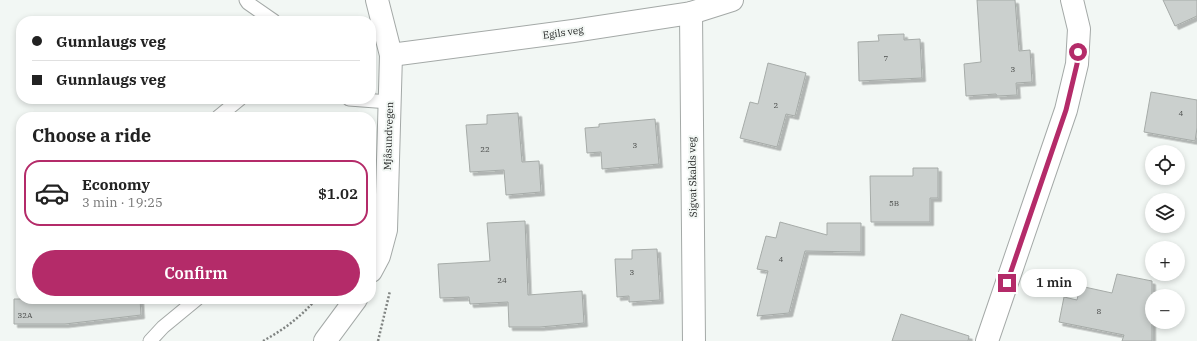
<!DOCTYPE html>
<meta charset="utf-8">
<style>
:root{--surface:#fff;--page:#f6f6f6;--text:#222;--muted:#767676;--line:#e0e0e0;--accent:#b42b69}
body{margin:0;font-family:"IBM Plex Serif",serif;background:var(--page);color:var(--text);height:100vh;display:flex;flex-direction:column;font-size:15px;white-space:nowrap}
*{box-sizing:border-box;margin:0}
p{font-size:13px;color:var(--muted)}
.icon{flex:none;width:22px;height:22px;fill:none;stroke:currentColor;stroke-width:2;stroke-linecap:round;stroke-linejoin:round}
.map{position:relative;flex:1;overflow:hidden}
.drawer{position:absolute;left:16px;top:112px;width:360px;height:192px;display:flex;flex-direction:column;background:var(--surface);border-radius:16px;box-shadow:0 2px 6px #0003}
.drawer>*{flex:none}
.hud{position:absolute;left:16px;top:16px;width:360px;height:88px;border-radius:16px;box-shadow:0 2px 6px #0003;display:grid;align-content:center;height:88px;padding:0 16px;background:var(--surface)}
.tools{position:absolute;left:1145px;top:145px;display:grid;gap:8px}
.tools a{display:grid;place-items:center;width:40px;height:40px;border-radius:50%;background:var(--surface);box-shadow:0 2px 6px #0003;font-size:20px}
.end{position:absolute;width:18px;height:18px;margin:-9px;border:5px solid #b42b69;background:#fff;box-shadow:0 0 0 2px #fff}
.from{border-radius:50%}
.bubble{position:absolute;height:28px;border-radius:14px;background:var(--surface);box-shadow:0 2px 6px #0003;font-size:13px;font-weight:600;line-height:28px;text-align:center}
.hud b{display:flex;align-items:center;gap:14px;height:38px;font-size:15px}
.hud b+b{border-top:1px solid var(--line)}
.hud i{width:10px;height:10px;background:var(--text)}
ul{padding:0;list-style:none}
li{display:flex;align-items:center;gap:12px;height:66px;margin:0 8px 6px;padding:0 8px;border:2px solid var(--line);border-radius:16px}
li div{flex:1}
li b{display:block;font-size:15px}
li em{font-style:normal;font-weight:600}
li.on{border-color:var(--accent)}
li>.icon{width:36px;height:36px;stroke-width:1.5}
h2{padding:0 16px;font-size:18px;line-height:48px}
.primary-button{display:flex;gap:8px;margin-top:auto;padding:8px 16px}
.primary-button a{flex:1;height:46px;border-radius:24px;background:var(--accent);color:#fff;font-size:16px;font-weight:600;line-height:46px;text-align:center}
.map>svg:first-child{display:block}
.building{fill:#cbd0ce;stroke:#a6aba8;filter:url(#shadow)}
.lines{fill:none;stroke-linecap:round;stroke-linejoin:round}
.service-casing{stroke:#a4a9a7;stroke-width:15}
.minor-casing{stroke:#a4a9a7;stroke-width:24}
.path{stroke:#808482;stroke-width:2.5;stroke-dasharray:2 2;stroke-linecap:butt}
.service{stroke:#fff;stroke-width:13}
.minor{stroke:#fff;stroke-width:22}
.route{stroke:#b42b69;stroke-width:5}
.labels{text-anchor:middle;stroke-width:4;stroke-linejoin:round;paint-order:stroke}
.number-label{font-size:8px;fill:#4c4e4d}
.street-label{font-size:10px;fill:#212322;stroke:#f2f7f4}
</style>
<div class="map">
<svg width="1197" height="341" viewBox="0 0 1197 341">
<defs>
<filter id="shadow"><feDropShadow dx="3.5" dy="3.5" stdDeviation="0" flood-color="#0004"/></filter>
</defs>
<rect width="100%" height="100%" fill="#f2f7f4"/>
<g class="building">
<polygon points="977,0 1015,0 1019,51 1030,50 1032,82 1016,83 1017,95 997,96 996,94 966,96 964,64 981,62"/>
<polygon points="1163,0 1197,0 1197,16 1175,26"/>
<polygon points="904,34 904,40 920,39 922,78 859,81 858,42 879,41 878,35"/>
<polygon points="768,63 806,73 795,116 786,114 777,147 740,138 750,102 758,104"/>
<polygon points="1151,92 1197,100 1197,128 1195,141 1144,132"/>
<polygon points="518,113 522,162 539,161 541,192 506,195 504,170 470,172 466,125 487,124 487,115"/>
<polygon points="655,119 659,164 602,169 601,152 587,153 585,128 599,127 599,124"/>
<polygon points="913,168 938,168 938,198 930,198 930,222 871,222 870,176 913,176"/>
<polygon points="525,221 528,295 582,291 584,323 540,327 509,327 508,302 470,304 469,297 440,298 438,264 490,261 487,223"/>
<polygon points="780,222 827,235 827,223 861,223 861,252 805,251 789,313 757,316 768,271 757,269 766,236 776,238"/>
<polygon points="657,249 660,300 629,302 629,296 617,297 615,259 632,259 632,250"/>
<polygon points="1117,274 1152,281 1152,341 1122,341 1124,335 1059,322 1064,297 1077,300 1080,286 1112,293"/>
<polygon points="14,299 140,299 141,315 65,324 14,324"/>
<polygon points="901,314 969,336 968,341 892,341"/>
</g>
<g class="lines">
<defs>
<g id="service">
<polyline points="246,0 248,3 274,21"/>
<polyline points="349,99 389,102"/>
<polyline points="218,117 240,99"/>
<polyline points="371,202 386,201"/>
<polyline points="150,341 163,327 197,299"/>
</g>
<g id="minor">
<polyline points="691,13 694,341"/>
<polyline points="391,55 573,31 691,13 732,0"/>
<polyline points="371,271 379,256 386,230 391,55 377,0"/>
<polyline points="325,341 356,299"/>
<polyline points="987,341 1066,110 1077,64 1079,29 1072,0"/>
</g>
</defs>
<use href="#service" class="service-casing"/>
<use href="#minor" class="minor-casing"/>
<g class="path">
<path d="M263,341C283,330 301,317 316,299"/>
<polyline points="378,341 390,291"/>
</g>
<use href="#service" class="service"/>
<use href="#minor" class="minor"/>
</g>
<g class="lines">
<polyline class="route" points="1007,283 1066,110 1077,64 1078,52"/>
</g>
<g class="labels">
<g class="number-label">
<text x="886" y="61">7</text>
<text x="1013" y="72">3</text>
<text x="776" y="108">2</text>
<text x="1181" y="116">4</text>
<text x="635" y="148">3</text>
<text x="485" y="152">22</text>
<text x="894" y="206">5B</text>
<text x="781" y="262">4</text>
<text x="632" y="275">3</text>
<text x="502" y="283">24</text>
<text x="1099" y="314">8</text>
<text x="25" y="318">32A</text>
</g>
<g class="street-label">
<text transform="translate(563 32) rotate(-8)" y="4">Egils veg</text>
<text transform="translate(388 136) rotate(-88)" y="4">Mjåsundvegen</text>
<text transform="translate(692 177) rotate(-91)" y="4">Sigvat Skalds veg</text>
</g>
</g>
</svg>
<div class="tools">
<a><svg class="icon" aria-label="locate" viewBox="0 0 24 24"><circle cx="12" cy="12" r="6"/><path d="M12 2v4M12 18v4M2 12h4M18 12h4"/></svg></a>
<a><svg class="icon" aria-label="layers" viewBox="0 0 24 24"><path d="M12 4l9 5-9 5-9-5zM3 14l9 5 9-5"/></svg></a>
<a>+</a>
<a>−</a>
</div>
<i class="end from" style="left:1078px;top:52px"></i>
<i class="end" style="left:1007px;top:283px"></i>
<div class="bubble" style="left:1021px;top:269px;width:66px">1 min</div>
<div class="hud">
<b><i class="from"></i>Gunnlaugs veg</b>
<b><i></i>Gunnlaugs veg</b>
</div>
<section class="drawer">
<h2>Choose a ride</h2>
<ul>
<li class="on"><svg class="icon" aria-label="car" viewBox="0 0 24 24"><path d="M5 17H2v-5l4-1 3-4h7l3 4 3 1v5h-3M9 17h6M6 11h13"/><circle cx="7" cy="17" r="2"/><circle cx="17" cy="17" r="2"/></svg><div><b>Economy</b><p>3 min · 19:25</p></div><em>$1.02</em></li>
</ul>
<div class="primary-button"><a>Confirm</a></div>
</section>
</div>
